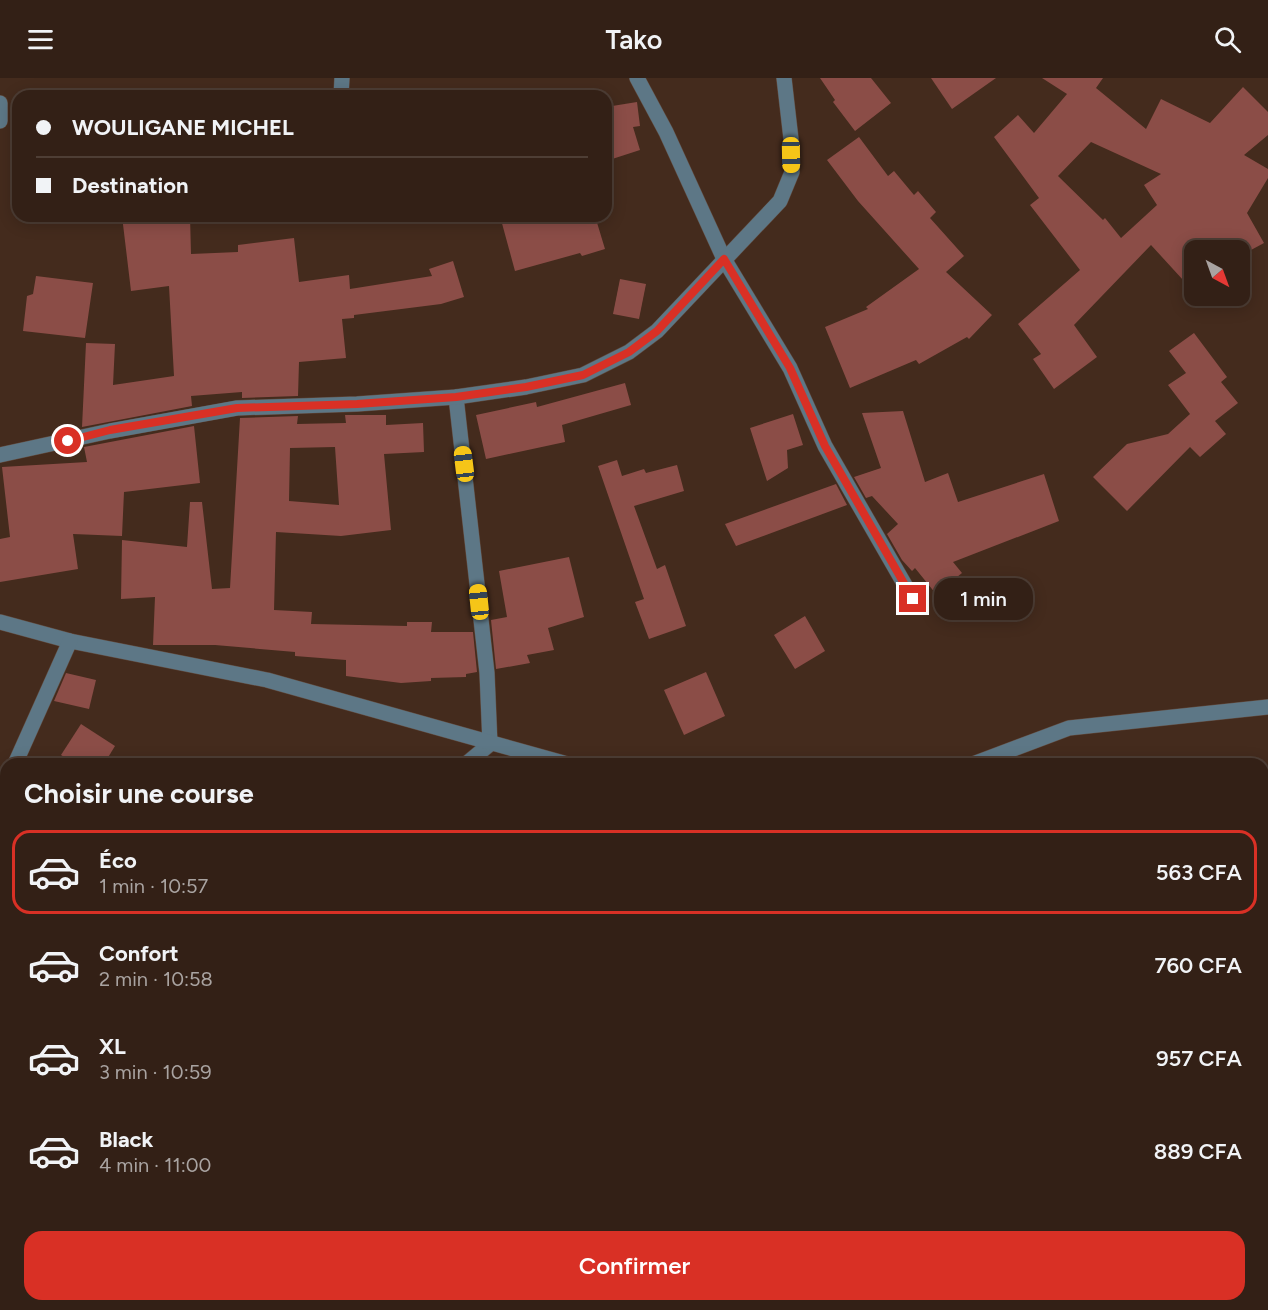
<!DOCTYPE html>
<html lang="fr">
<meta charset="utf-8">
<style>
:root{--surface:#332016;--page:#3b281f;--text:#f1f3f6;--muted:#a9a3a1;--line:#4e3e35;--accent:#d93025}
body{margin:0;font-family:Figtree,sans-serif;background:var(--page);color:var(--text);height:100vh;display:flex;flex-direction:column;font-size:22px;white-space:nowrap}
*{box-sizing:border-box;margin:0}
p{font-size:20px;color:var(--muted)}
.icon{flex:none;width:33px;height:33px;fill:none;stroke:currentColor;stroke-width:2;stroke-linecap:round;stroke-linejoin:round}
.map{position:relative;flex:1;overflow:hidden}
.sheet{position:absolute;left:0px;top:680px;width:1269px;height:554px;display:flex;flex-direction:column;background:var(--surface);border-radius:18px 18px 0 0;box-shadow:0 3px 15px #0003,0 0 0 2px var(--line)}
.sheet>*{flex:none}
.top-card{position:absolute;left:12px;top:12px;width:600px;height:132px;border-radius:18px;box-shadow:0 3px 15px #0003,0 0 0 2px var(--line);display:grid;align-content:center;height:132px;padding:0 24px;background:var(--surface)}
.needle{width:39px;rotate:139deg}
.buttons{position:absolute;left:1184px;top:162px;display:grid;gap:12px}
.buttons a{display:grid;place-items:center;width:66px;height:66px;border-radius:12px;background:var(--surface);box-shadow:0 3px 15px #0003,0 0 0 2px var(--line);font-size:30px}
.end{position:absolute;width:27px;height:27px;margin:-14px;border:8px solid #d93025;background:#fff;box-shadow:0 0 0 3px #fff}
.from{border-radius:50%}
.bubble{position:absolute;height:42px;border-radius:18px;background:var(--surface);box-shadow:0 3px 15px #0003,0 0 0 2px var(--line);font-size:20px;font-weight:600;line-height:42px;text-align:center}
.car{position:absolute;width:18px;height:36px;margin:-18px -9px;border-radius:8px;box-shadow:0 0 4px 2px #0007;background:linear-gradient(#f5c518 24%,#345 0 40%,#f5c518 0 76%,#345 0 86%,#f5c518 0)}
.top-card b{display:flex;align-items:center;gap:21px;height:57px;font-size:22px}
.top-card b+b{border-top:2px solid var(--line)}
.top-card i{width:15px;height:15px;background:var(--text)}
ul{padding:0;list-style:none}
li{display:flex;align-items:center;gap:18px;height:84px;margin:0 12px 9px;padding:0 12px;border:3px solid transparent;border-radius:18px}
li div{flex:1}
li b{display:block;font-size:22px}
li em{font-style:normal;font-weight:600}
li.current{border-color:var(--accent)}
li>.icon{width:54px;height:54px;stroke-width:1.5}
h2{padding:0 24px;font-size:27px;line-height:72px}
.action{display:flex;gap:12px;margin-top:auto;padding:12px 24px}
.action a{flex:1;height:69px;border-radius:18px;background:var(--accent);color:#fff;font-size:24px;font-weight:600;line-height:69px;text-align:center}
header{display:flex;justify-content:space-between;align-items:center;height:78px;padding:0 24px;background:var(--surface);font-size:27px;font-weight:600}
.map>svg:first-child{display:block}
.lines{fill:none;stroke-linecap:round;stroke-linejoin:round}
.stream{stroke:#516b9d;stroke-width:9}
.building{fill:#8b4d47;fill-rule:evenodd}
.minor-casing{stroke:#61493c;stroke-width:16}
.minor{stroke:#5d7786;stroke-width:15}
.route{stroke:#d93025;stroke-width:8}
</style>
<header><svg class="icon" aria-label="menu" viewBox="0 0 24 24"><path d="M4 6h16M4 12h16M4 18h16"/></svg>Tako<svg class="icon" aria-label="search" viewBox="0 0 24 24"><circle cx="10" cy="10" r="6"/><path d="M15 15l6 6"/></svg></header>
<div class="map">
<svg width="1268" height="1232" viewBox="0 0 1268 1232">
<rect width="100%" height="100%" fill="#442b1d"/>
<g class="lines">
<polyline class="stream" points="484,1227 492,1232"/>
</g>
<g class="building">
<polygon points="820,0 871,0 891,25 855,53 833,24 835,22"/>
<polygon points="931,0 996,0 952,31"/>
<path d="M1042,0H1103L1096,10L1146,51L1161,21L1210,45L1243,9L1268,34V57L1244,77L1268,91V100L1247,135L1264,165L1251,172H1194V214L1151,167L1074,247L1097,279L1054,311L1033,281L1041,276L1018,246L1080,192L1030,127L1039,120L994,59L1018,37L1034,55L1067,16ZM1091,64L1161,96L1144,107L1157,127L1121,160L1105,140L1103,142L1058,98Z"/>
<polygon points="637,24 640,48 633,49 640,72 606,83 606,29"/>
<polygon points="859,59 888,98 894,93 914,117 918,113 936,134 930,140 964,178 946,194 992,237 969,261 967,259 919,286 916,282 850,310 825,249 868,231 866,229 919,191 858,123 827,82"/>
<polygon points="122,138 190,138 191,176 238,174 238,167 294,160 299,204 349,197 350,211 432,198 429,191 453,183 464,219 441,226 354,237 354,240 342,241 346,280 299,284 298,318 242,320 242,314 191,318 192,328 82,349 86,265 115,266 113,307 174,298 169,208 131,213"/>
<polygon points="500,138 595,138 605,171 582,178 580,175 515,193"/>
<polygon points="36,198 93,205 85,260 23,253 27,218 33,216"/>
<polygon points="620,201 646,206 639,241 613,236"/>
<polygon points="1194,255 1227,299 1221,304 1238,325 1215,343 1226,356 1200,379 1190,369 1127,433 1093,399 1127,366 1168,356 1190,336 1168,307 1186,295 1169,273"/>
<polygon points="625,305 631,327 562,347 565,364 486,381 476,337 536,324 537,329"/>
<polygon points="903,333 925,404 948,395 958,424 1044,396 1059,443 953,484 962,495 936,516 915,490 912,493 902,482 887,456 898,446 872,418 866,420 854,399 881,390 862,335"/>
<polygon points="793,336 803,367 787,372 788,390 767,403 750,350"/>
<path d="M345,337H386V347L423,345L424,374L384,376L391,452L341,458L276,454L274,532L312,534L311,546L407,548V544H432L431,554H473L477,594L466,596V599L431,600V603L401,605L346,598V582L295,578V574L215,567H153L155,519L121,521L122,462L187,469L190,424H202L212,511L230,510L240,340L298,338L297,346L346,345ZM335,369L339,427L289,423L290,370Z"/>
<polygon points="194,348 200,405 124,414 122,458 73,456 78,491 0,504 0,461 10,459 2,389 87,384 84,369"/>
<polygon points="617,382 622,398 644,391 646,395 677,387 684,413 634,428 657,491 665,487 686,548 649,561 635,524 644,521 598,388"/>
<polygon points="836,406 847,427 736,468 725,446"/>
<polygon points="569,479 584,539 548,550 554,572 527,577 530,585 496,591 491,542 507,539 499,493"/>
<polygon points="805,538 825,573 795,591 774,557"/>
<polygon points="706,594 725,638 684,657 664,612"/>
<polygon points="66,595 96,602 89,631 54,623"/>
<polygon points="81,646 115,668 104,686 75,686 61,677"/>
</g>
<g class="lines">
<defs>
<g id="minor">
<polyline points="637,0 666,54 724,181 790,290 825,368 913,521"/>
<polyline points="341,18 342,0"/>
<polyline points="0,25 0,43"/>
<polyline points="456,319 487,595 490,666 466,686"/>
<polyline points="0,377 110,353 237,330 357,326 456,319 526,309 583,297 629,274 657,253 780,123 792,94 791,61 784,0"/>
<polyline points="0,544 70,563 267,602 567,686"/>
<polyline points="15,686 70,563"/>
<polyline points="973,686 1069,650 1268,629"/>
<polyline points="0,736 6,716"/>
<polyline points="1263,1003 1268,1006"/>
<polyline points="0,1039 6,1036"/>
<polyline points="1105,1227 1105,1232"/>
</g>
</defs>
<use href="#minor" class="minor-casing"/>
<use href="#minor" class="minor"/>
</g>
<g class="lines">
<polyline class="route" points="68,363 110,352 237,330 357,326 456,319 526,309 583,297 629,274 657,253 724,181 790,290 825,368 913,521"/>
</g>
</svg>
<div class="buttons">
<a><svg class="needle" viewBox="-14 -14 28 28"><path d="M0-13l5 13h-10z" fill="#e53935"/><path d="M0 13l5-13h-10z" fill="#a9a3a1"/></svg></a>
</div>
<i class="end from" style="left:68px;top:363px"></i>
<i class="end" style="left:913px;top:521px"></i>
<div class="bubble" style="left:934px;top:500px;width:99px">1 min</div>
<i class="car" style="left:791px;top:77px;rotate:179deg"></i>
<i class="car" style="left:464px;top:386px;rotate:353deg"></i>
<i class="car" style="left:479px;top:524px;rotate:354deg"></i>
<div class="top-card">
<b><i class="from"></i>WOULIGANE MICHEL</b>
<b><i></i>Destination</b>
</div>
<section class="sheet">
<h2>Choisir une course</h2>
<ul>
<li class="current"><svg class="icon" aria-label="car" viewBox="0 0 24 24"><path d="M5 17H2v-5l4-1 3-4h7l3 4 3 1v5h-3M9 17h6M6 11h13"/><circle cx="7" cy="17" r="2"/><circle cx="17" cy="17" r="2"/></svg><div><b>Éco</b><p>1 min · 10:57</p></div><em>563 CFA</em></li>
<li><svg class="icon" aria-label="car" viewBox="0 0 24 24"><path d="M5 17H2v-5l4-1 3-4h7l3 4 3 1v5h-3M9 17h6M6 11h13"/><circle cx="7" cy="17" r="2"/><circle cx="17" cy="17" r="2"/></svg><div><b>Confort</b><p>2 min · 10:58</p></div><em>760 CFA</em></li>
<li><svg class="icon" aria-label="car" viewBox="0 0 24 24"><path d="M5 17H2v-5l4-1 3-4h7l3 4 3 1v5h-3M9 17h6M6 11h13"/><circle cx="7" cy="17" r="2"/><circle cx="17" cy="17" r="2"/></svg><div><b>XL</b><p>3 min · 10:59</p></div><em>957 CFA</em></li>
<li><svg class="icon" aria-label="car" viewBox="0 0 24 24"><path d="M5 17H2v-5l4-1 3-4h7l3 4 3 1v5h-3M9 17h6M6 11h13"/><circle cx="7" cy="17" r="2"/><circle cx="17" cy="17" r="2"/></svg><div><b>Black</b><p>4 min · 11:00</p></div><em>889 CFA</em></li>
</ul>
<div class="action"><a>Confirmer</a></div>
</section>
</div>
